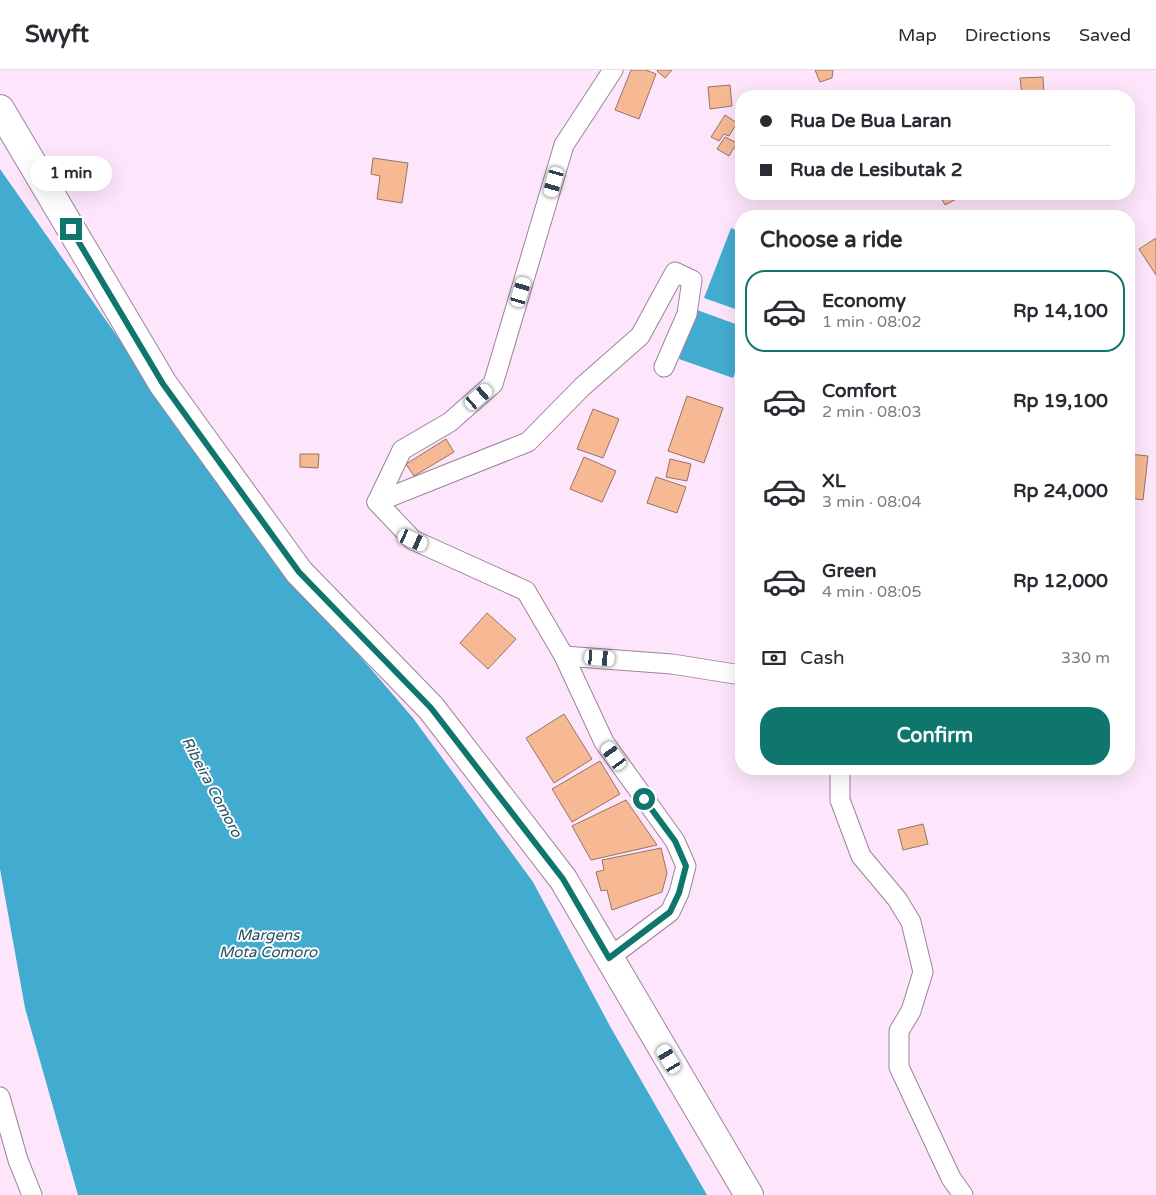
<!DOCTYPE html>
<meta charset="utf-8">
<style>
:root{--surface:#fff;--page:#f2f2f3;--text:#2b2b33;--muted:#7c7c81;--line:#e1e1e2;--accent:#0f766e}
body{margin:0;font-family:"Varela Round",sans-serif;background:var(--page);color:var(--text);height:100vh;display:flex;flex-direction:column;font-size:19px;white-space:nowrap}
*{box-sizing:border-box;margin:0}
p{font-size:16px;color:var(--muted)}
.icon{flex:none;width:28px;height:28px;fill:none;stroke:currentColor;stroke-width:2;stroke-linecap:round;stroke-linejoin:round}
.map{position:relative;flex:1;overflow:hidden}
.side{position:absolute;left:735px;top:140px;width:400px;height:565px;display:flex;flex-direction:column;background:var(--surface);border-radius:20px;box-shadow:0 5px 20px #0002}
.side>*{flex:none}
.guide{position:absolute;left:735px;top:20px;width:400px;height:110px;border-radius:20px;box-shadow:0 5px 20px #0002;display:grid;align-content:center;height:110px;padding:0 25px;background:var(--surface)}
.end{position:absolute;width:22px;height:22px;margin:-11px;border:6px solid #0f766e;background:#fff;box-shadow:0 0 0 2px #fff}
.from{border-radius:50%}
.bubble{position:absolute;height:35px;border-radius:18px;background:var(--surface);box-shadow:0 5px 20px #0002;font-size:16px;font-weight:800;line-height:35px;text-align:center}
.car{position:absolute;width:15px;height:30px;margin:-15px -8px;border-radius:6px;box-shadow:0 0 4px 1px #0007;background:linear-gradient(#fff 24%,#345 0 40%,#fff 0 76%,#345 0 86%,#fff 0)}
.guide b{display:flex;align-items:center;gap:18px;height:48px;font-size:19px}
.guide b+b{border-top:1px solid var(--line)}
.guide i{width:12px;height:12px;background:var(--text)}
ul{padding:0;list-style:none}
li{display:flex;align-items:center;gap:15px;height:82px;margin:0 10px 8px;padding:0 15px;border:2px solid transparent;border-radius:20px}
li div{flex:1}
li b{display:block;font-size:19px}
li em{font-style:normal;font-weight:800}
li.on{border-color:var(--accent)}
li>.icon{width:45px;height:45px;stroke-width:1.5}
h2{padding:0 25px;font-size:22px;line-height:60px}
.pay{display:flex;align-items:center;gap:12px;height:55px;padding:0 25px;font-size:19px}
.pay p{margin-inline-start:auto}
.cta{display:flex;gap:10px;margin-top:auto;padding:10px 25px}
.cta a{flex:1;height:58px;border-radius:20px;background:var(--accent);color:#fff;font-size:20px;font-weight:800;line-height:58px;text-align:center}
header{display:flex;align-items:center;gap:30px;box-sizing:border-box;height:70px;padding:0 25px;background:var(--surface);border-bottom:1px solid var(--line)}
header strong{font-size:24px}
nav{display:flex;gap:28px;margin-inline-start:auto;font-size:18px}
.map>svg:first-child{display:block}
.water{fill:#42acd0}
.building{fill:#f6b994;stroke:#947563}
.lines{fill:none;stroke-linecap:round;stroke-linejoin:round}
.minor-casing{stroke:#9d839b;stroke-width:21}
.primary-casing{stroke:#9d839b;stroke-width:30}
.minor{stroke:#fff;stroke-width:19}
.primary{stroke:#fff;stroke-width:28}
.route{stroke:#0f766e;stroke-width:6}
.labels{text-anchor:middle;stroke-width:4;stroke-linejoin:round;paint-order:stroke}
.water-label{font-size:15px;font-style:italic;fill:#265263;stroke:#fcfcfc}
</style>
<header>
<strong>Swyft</strong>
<nav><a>Map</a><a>Directions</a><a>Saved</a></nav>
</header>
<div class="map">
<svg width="1156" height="1125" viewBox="0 0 1156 1125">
<rect width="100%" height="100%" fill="#fde6fb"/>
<g class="water">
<polygon points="0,99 257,466 413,648 533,812 611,958 707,1125 78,1125 25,938 0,799"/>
<polygon points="731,158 741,162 741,241 704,228"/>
<polygon points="697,240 741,256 741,287 733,308 679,289"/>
</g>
<g class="building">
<polygon points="631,0 646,0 656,4 639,49 615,40"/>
<polygon points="658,0 672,0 665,8 657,1"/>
<polygon points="815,0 833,0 832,8 820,12"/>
<polygon points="1043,7 1044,26 1022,26 1020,8"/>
<polygon points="730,15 732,36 710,39 708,17"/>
<polygon points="725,45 737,53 729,66 724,64 719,71 711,67"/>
<polygon points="725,67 737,73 729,86 717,79"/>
<polygon points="373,88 408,93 402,133 377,129 380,106 371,104"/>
<polygon points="939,124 966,124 945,135"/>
<polygon points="1156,168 1156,205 1139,179"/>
<polygon points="687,326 723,338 704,393 668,381"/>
<polygon points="593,339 619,349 603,388 577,379"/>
<polygon points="446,369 454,382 414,406 406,394"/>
<polygon points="300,384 319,384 318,398 300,397"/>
<polygon points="1129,384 1148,386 1143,430 1129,428"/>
<polygon points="584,387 616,401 602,432 570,419"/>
<polygon points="670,389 691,394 687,411 666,407"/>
<polygon points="656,407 686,417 677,443 647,433"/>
<polygon points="487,543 516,569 488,599 460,573"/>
<polygon points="564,644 592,689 554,713 526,668"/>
<polygon points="600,691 620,724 572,752 552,719"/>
<polygon points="626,730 657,775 591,790 572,756"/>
<polygon points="923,754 928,774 903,780 898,760"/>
<polygon points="661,778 667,803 662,822 612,840 607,820 601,821 596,802 604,800 602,790"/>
</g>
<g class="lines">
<defs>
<g id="minor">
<polyline points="377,432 528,372 582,317 640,266 675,202 692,210 687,244 664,297"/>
<polyline points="564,586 672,594 741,605"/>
<polyline points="840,699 840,730 861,786 897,829 911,852 923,902 911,941 899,961 899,997 951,1108 963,1125"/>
<polyline points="609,888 670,842 679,823 686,796 675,771 604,672 564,586 526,521 413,470 377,432 402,380 450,352 493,314 564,75 613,0"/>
<polyline points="0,1027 18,1090 32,1125"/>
</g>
<polyline id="primary" points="0,39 163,314 299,502 431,638 563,809 749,1125"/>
</defs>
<use href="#minor" class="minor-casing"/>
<use href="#primary" class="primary-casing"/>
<use href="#minor" class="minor"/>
<use href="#primary" class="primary"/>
</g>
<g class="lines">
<polyline class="route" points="71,159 163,314 299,502 431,638 563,809 609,888 670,842 679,823 686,796 675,771 644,729"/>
</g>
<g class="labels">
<g class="water-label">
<text transform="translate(212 717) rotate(62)" y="5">Ribeira Comoro</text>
<text x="268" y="870">Margens<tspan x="268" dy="17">Mota Comoro</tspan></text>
</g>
</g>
</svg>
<i class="end from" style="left:644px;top:729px"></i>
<i class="end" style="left:71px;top:159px"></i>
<div class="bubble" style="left:30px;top:86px;width:82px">1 min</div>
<i class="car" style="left:554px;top:112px;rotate:196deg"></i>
<i class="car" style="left:521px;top:222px;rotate:17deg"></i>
<i class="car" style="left:479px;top:327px;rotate:49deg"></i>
<i class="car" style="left:413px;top:470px;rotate:114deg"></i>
<i class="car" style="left:600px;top:588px;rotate:94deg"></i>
<i class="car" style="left:614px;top:686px;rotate:324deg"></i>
<i class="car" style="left:669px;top:989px;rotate:329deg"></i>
<div class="guide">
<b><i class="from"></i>Rua De Bua Laran</b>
<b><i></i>Rua de Lesibutak 2</b>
</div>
<section class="side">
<h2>Choose a ride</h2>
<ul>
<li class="on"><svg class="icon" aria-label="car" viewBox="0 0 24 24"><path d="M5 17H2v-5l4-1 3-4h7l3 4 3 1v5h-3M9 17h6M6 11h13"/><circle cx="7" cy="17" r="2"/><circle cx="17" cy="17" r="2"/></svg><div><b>Economy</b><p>1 min · 08:02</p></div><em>Rp 14,100</em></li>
<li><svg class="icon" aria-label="car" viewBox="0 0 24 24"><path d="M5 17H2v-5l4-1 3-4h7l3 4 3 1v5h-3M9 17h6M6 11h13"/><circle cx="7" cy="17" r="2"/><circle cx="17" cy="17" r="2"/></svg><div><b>Comfort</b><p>2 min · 08:03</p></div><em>Rp 19,100</em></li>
<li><svg class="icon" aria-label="car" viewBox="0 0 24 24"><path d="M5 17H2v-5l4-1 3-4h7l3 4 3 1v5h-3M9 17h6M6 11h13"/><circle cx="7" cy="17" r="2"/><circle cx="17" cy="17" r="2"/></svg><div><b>XL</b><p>3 min · 08:04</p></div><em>Rp 24,000</em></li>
<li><svg class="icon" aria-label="car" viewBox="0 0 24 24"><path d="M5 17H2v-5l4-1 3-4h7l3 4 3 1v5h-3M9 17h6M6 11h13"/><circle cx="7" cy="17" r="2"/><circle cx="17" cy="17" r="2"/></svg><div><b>Green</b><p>4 min · 08:05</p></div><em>Rp 12,000</em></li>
</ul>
<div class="pay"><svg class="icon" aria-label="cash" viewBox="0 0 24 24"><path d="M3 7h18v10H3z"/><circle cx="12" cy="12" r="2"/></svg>Cash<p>330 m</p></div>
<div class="cta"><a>Confirm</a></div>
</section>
</div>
